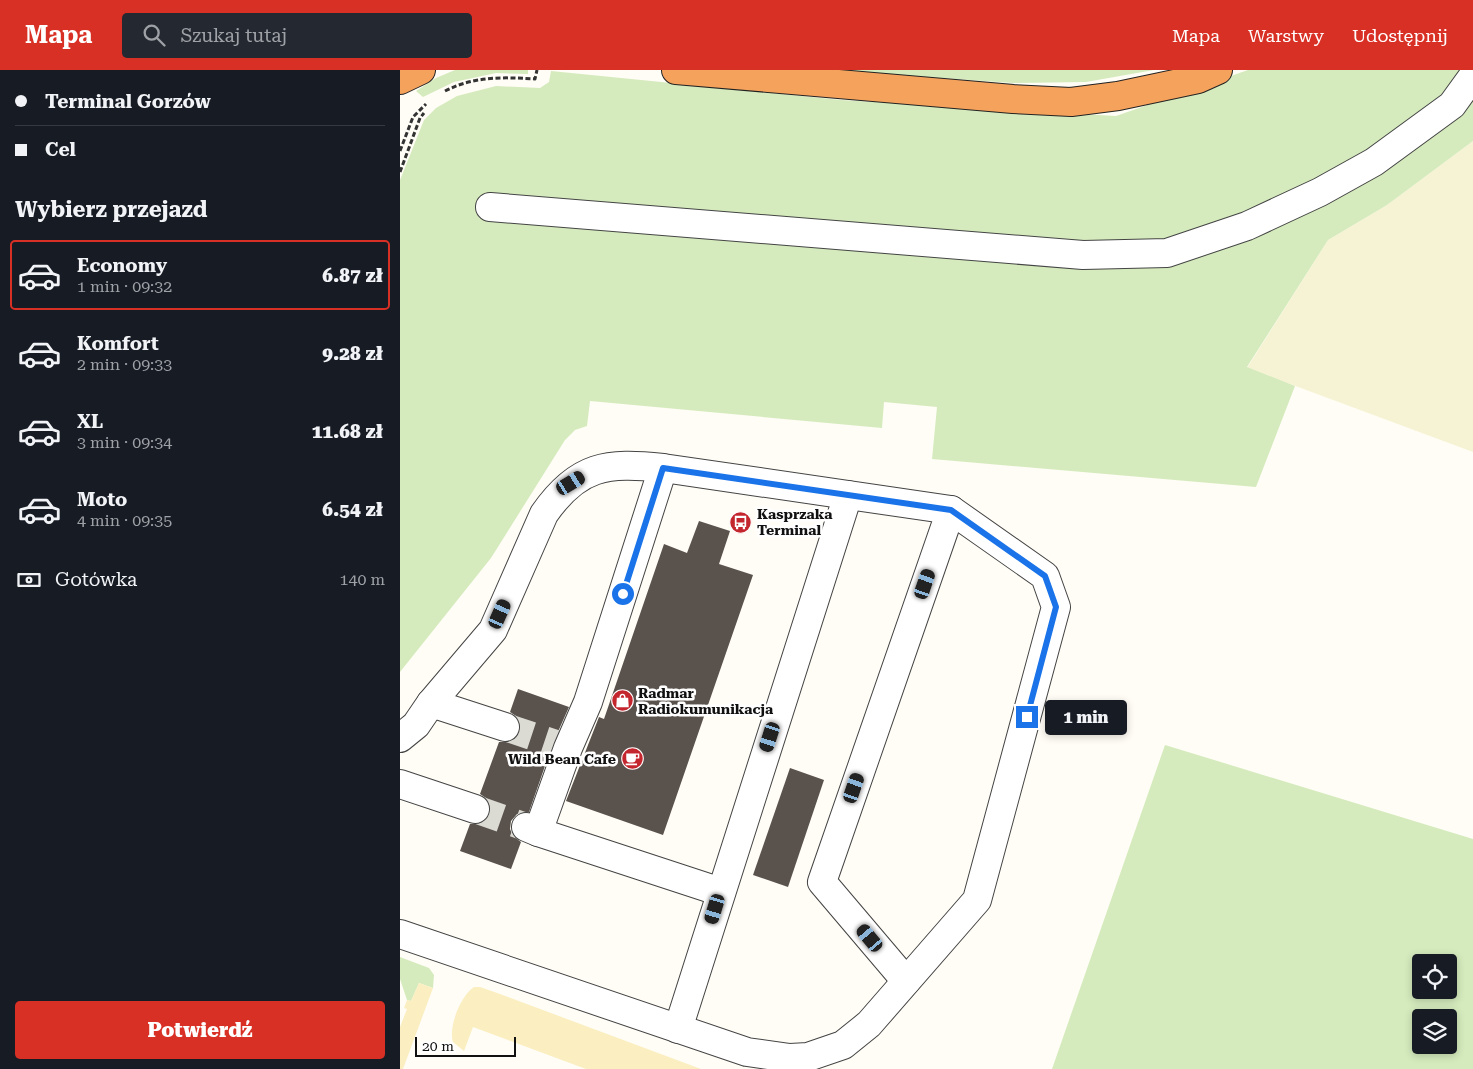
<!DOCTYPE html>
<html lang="pl">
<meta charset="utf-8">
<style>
:root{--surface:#171b24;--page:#242831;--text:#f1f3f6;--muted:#9ea1a6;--line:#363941;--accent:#d93025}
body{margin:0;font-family:"Roboto Serif",serif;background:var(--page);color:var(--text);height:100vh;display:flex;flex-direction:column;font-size:19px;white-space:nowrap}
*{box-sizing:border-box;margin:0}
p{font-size:16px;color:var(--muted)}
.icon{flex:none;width:28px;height:28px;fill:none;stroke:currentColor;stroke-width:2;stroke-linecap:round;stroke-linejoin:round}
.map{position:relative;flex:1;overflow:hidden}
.details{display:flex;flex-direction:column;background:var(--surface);width:400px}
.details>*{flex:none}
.guide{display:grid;align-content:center;height:110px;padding:0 15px;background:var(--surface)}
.tools{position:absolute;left:1012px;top:884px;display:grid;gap:10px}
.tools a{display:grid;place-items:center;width:45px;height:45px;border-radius:5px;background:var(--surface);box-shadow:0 2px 8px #0003;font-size:25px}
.scale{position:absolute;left:15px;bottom:12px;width:101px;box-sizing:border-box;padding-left:5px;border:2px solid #111;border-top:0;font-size:14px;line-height:18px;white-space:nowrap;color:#111;-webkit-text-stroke:4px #fff;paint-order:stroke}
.end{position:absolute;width:22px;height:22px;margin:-11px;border:6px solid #1a73e8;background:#fff;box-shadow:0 0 0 2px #fff}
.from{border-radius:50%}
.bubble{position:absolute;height:35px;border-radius:5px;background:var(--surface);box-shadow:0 2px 8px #0003;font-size:16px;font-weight:800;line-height:35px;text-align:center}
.car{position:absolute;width:15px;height:30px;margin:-15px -8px;border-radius:6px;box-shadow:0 0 4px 1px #0007;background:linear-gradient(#222 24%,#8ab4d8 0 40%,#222 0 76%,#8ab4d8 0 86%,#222 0)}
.guide b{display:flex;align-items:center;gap:18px;height:48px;font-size:19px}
.guide b+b{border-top:1px solid var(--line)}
.guide i{width:12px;height:12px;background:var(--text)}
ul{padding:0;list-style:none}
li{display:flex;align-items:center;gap:15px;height:70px;margin:0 10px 8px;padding:0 5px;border:2px solid transparent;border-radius:5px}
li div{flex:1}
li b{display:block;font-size:19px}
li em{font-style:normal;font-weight:800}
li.on{border-color:var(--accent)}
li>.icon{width:45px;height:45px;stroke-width:1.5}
h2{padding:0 15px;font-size:22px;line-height:60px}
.pay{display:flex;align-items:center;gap:12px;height:55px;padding:0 15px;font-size:19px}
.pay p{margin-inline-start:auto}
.primary-button{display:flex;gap:10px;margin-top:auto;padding:10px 15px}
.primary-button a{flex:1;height:58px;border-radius:5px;background:var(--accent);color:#fff;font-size:20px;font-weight:800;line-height:58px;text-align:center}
header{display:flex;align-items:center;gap:30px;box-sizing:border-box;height:70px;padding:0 25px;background:var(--accent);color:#fff}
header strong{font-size:24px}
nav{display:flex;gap:28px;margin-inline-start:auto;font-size:18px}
.search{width:350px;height:45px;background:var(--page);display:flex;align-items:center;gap:12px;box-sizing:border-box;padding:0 18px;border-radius:5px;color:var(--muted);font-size:19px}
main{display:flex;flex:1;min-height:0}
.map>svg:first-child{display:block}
.farmland{fill:#f6f3d4}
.green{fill:#d5ebbd;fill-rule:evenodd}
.sand{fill:#fbeec1}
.building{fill:#5a524d}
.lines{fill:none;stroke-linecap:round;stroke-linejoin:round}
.minor-tunnel{stroke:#dbdad3;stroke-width:28;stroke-dasharray:28 14;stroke-linecap:butt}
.minor-casing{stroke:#444;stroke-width:30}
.highway-casing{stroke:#222;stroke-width:30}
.path{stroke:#333;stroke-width:3;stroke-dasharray:5 2.5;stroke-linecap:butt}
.minor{stroke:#fff;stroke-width:28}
.highway{stroke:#f5a25d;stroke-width:28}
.route{stroke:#1a73e8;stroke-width:6}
.labels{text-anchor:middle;stroke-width:5;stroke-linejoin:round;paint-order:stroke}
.poi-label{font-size:14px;font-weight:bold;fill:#111;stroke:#fff;text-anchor:start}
</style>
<header>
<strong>Mapa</strong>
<div class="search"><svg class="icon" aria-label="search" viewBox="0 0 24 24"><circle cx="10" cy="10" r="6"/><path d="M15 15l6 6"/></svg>Szukaj tutaj</div>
<nav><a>Mapa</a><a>Warstwy</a><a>Udostępnij</a></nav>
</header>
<main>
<section class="details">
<div class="guide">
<b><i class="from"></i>Terminal Gorzów</b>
<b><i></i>Cel</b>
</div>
<h2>Wybierz przejazd</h2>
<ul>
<li class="on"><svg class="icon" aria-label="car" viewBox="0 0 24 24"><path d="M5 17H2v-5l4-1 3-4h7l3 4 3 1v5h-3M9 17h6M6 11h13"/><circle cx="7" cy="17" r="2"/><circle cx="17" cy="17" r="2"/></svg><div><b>Economy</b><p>1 min · 09:32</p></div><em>6.87 zł</em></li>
<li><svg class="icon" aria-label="car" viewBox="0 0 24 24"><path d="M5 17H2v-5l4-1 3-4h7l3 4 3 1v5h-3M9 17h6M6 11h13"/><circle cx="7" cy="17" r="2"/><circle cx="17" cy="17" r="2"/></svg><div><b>Komfort</b><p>2 min · 09:33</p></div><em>9.28 zł</em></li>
<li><svg class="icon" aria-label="car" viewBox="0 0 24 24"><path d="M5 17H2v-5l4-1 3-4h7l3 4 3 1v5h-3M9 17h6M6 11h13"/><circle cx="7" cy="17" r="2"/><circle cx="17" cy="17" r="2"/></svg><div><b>XL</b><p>3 min · 09:34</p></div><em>11.68 zł</em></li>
<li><svg class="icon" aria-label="car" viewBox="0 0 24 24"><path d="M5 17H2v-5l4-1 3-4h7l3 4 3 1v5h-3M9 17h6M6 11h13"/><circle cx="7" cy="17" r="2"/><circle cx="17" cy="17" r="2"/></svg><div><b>Moto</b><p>4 min · 09:35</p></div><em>6.54 zł</em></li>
</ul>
<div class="pay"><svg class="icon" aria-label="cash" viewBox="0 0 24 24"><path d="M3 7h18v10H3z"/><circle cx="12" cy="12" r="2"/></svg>Gotówka<p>140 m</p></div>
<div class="primary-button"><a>Potwierdź</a></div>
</section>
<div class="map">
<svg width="1073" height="999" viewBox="0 0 1073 999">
<rect width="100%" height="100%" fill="#fffdf5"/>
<polygon class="farmland" points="1073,71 1073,382 847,298 928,170 987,135"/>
<g class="green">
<polygon points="55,0 128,0 128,4 96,3 54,12 23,27 16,21 36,8"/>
<polygon points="426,0 754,0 686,12 613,13"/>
<polygon points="848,0 1073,0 1073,71 987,135 928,170 847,297 895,316 856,417 532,389 537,337 484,332 482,358 190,331 187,356 175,360 165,370 91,488 0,602 0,110 24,50 36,38 57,26 96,16 140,18 149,12 151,1 441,30 716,46"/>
<path d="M765,675L1073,769V999H652ZM1049,892V920H1021V892ZM1021,948H1049V975H1021Z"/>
<polygon points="0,887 29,898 34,905 33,918 19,913 11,931 7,930 0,909"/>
</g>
<g class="sand">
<polygon points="19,913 33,918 3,999 0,999 0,957 7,939 4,938 7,930 11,931"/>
<path d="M74,917H80L100,924L301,999H186L73,957L64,981L53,972C48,957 61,925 74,917Z"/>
</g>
<g class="building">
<polygon points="299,451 330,461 319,494 353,505 263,765 166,731 199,647 204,649 264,474 287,483"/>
<polygon points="118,619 169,637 153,673 129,742 117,744 111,751 110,759 113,766 121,772 111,799 60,781 70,754 79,754 86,750 90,744 90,735 86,728 80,724 99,672 109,672 115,669 120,662 120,653 116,646 110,642"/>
<polygon points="390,698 424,710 388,817 353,805"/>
</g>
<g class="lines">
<g class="minor-tunnel">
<polyline points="105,657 156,674"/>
<polyline points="75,739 126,757"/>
</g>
<defs>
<g id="minor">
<polyline points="90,137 683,185 767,183 847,156 920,122 974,92 1052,35 1073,6"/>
<polyline points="31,633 105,657"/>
<path d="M0,668L16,655L31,633L93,560L144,444C178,395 207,392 263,398L551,440L645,506L656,537L577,830L469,954L443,975L408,987L390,988L347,982L0,864"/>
<polyline points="0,714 75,739"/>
<polyline points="126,757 138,762 168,678 188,632 263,398"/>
<polyline points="138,762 321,822"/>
<polyline points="506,911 422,812 551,440"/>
<polyline points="278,959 448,425"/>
</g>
<g id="highway">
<polyline points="276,0 613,29 671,32 718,26 798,9 818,0"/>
<polyline points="0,10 21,0"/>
</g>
</defs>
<use href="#minor" class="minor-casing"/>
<use href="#highway" class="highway-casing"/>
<g class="path">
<path d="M45,21C74,6 104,7 135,9L137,0"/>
<polyline points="0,81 13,47 26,34"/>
<polyline points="0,102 20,48 24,43"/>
</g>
<use href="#minor" class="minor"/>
<use href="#highway" class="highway"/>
</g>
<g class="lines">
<polyline class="route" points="223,524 263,398 551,440 645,506 656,537 627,647"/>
</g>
<defs>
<symbol id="bus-disc" viewBox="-11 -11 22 22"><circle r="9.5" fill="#c4262e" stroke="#fff"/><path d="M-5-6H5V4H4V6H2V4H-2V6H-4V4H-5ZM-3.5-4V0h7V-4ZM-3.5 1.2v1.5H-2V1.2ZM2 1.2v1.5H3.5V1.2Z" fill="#fff"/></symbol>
<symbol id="shop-disc" viewBox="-11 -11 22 22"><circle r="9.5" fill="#c4262e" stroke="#fff"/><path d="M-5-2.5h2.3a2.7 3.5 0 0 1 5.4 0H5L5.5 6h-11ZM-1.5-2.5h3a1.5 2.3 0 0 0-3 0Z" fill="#fff"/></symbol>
<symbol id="cafe-disc" viewBox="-11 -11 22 22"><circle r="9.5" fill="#c4262e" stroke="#fff"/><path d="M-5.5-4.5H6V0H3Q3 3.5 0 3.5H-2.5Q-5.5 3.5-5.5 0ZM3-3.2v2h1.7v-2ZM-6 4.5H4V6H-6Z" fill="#fff"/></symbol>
</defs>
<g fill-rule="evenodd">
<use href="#bus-disc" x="328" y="440" width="25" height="25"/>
<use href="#shop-disc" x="210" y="618" width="25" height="25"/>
<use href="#cafe-disc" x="220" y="676" width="25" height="25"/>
</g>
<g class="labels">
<g class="poi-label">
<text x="357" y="449">Kasprzaka<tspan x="357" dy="16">Terminal</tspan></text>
<text x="238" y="628">Radmar<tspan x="238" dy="16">Radiokumunikacja</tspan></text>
<text x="216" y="694" text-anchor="end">Wild Bean Cafe</text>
</g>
</g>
</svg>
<div class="tools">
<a><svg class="icon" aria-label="locate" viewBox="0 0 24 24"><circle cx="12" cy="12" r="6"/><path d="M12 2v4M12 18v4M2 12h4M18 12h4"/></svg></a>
<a><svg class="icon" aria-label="layers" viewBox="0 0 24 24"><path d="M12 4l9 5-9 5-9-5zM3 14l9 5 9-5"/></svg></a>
</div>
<div class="scale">20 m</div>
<i class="end from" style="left:223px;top:524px"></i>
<i class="end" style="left:627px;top:647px"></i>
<div class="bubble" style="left:645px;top:630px;width:82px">1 min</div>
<i class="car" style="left:171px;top:413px;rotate:59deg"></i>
<i class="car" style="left:525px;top:514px;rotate:19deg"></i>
<i class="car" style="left:100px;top:544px;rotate:24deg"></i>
<i class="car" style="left:370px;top:667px;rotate:198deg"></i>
<i class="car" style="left:454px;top:718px;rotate:19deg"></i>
<i class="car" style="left:315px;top:839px;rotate:197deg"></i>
<i class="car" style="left:470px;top:868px;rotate:320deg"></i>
</div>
</main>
